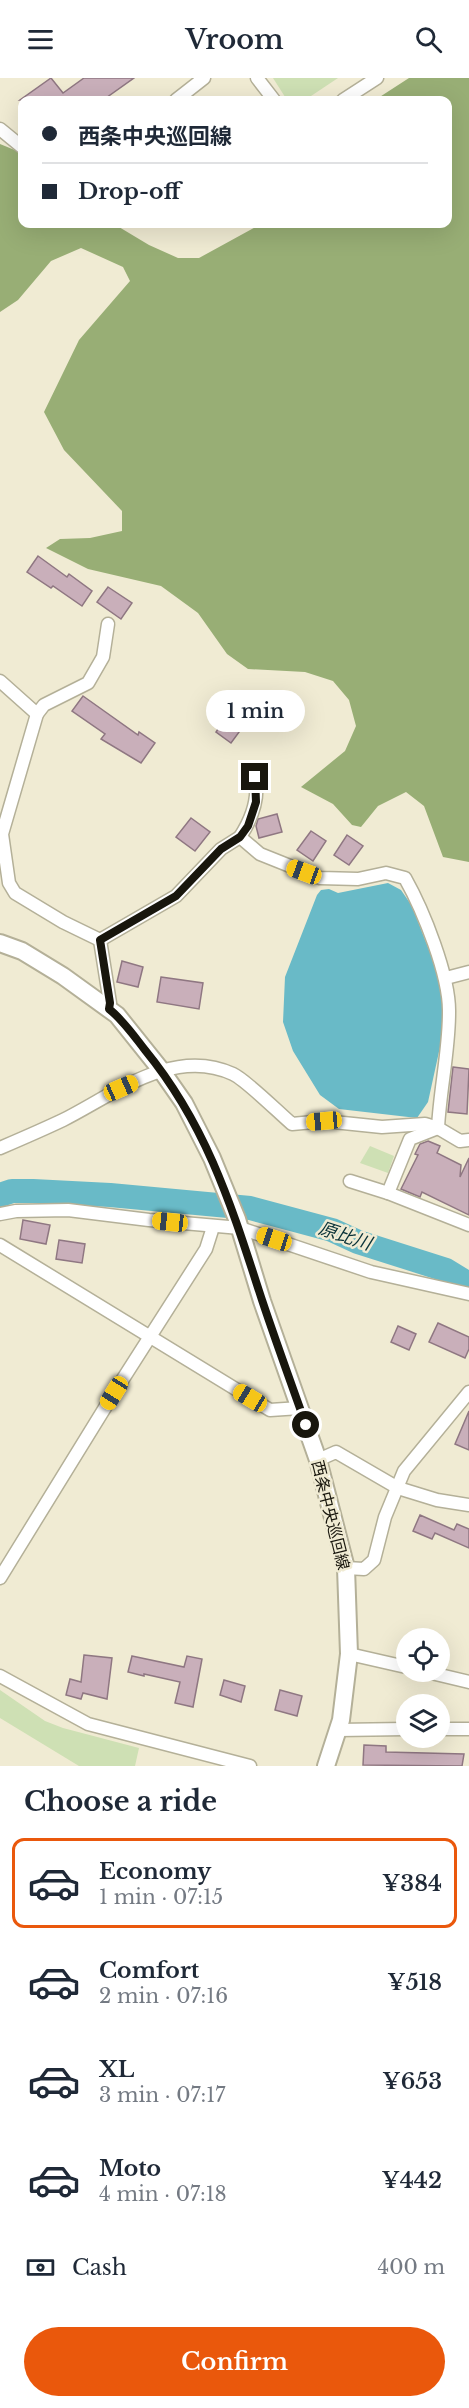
<!DOCTYPE html>
<meta charset="utf-8">
<style>
:root{--surface:#fff;--page:#f2f2f3;--text:#1f2937;--muted:#747a83;--line:#e0e1e3;--accent:#ea580c}
body{margin:0;font-family:"Libre Baskerville","Noto Sans JP",serif;background:var(--page);color:var(--text);height:100vh;display:flex;flex-direction:column;font-size:22px;white-space:nowrap}
*{box-sizing:border-box;margin:0}
p{font-size:20px;color:var(--muted)}
.icon{flex:none;width:33px;height:33px;fill:none;stroke:currentColor;stroke-width:2;stroke-linecap:round;stroke-linejoin:round}
.map{position:relative;height:1688px;overflow:hidden}
.details{display:flex;flex-direction:column;background:var(--surface);flex:1}
.details>*{flex:none}
.guide{position:absolute;left:18px;top:18px;width:434px;height:132px;border-radius:12px;box-shadow:0 6px 24px #0002;display:grid;align-content:center;height:132px;padding:0 24px;background:var(--surface)}
.controls{position:absolute;left:396px;top:1550px;display:grid;gap:12px}
.controls a{display:grid;place-items:center;width:54px;height:54px;border-radius:50%;background:var(--surface);box-shadow:0 6px 24px #0002;font-size:30px}
.end{position:absolute;width:27px;height:27px;margin:-14px;border:8px solid #18160d;background:#fff;box-shadow:0 0 0 3px #fff}
.from{border-radius:50%}
.bubble{position:absolute;height:42px;border-radius:21px;background:var(--surface);box-shadow:0 6px 24px #0002;font-size:20px;font-weight:600;line-height:42px;text-align:center}
.car{position:absolute;width:18px;height:36px;margin:-18px -9px;border-radius:8px;box-shadow:0 0 4px 2px #0007;background:linear-gradient(#f5c518 24%,#345 0 40%,#f5c518 0 76%,#345 0 86%,#f5c518 0)}
.guide b{display:flex;align-items:center;gap:21px;height:57px;font-size:22px}
.guide b+b{border-top:2px solid var(--line)}
.guide i{width:15px;height:15px;background:var(--text)}
ul{padding:0;list-style:none}
li{display:flex;align-items:center;gap:18px;height:90px;margin:0 12px 9px;padding:0 12px;border:3px solid transparent;border-radius:12px}
li div{flex:1}
li b{display:block;font-size:22px}
li em{font-style:normal;font-weight:600}
li.on{border-color:var(--accent)}
li>.icon{width:54px;height:54px;stroke-width:1.5}
h2{padding:0 24px;font-size:27px;line-height:72px}
.pay{display:flex;align-items:center;gap:15px;height:66px;padding:0 24px;font-size:22px}
.pay p{margin-inline-start:auto}
.primary-button{display:flex;gap:12px;margin-top:auto;padding:12px 24px}
.primary-button a{flex:1;height:69px;border-radius:36px;background:var(--accent);color:#fff;font-size:24px;font-weight:600;line-height:69px;text-align:center}
header{display:flex;justify-content:space-between;align-items:center;height:78px;padding:0 24px;background:var(--surface);font-size:27px;font-weight:600}
.map>svg:first-child{display:block}
.green{fill:#cee0b4}
.forest{fill:#98ae75}
.water{fill:#69bac7}
.lines{fill:none;stroke-linecap:round;stroke-linejoin:round}
.river{stroke:#69bac7;stroke-width:24}
.building{fill:#c9afba;stroke:#8f7782;stroke-width:1.5}
.street-casing{stroke:#b4b098;stroke-width:15}
.secondary-casing{stroke:#b4b098;stroke-width:20}
.street{stroke:#fff;stroke-width:12}
.secondary{stroke:#fff;stroke-width:16}
.route{stroke:#18160d;stroke-width:8}
.labels{text-anchor:middle;stroke-width:5;stroke-linejoin:round;paint-order:stroke}
.street-label{font-size:16px;fill:#18160d;stroke:#f0ebd3}
.water-label{font-size:18px;font-style:italic;fill:#093238;stroke:#f0ebd3}
</style>
<header><svg class="icon" aria-label="menu" viewBox="0 0 24 24"><path d="M4 6h16M4 12h16M4 18h16"/></svg>Vroom<svg class="icon" aria-label="search" viewBox="0 0 24 24"><circle cx="10" cy="10" r="6"/><path d="M15 15l6 6"/></svg></header>
<div class="map">
<svg width="469" height="1688" viewBox="0 0 469 1688">
<rect width="100%" height="100%" fill="#f0ebd3"/>
<g class="green">
<polygon points="273,0 338,0 305,22 287,22"/>
<polygon points="370,1068 394,1078 388,1095 360,1085"/>
<polygon points="0,1612 45,1643 63,1650 139,1670 135,1688 79,1688 0,1640"/>
</g>
<polygon class="forest" points="409,0 469,0 469,784 443,779 424,728 406,714 378,728 361,749 352,747 333,726 301,709 345,673 356,648 349,622 333,603 305,594 248,591 227,576 198,535 161,508 88,491 46,470 60,461 90,460 122,453 122,433 64,372 44,334 79,262 130,203 123,189 81,170 51,183 18,222 0,234 0,66 22,75 22,146 114,146 149,167 178,180 199,180 261,146 447,146 447,22 375,22"/>
<polygon class="water" points="388,805 401,812 412,828 438,895 442,921 442,960 428,1024 417,1040 339,1031 320,1017 293,973 283,944 285,899 317,817 321,812 329,811 338,815"/>
<g class="lines">
<polyline class="river" points="0,1117 12,1113 33,1113 110,1117 250,1130 332,1152 358,1164 446,1192 469,1206"/>
</g>
<g class="building">
<polygon points="51,0 63,15 84,0 134,0 103,22 20,22"/>
<polygon points="38,478 67,499 69,496 92,513 82,528 53,508 51,510 27,494"/>
<polygon points="108,509 132,525 121,541 97,524"/>
<polygon points="83,618 138,657 139,654 155,665 141,685 101,661 105,656 72,633"/>
<polygon points="229,635 245,646 231,665 216,654"/>
<polygon points="277,736 282,754 259,760 256,748 258,741"/>
<polygon points="191,740 210,754 195,773 176,759"/>
<polygon points="311,753 326,763 313,783 297,772"/>
<polygon points="347,757 363,768 349,787 334,777"/>
<polygon points="122,883 143,889 138,909 117,904"/>
<polygon points="161,899 203,905 199,931 157,924"/>
<polygon points="453,989 469,991 467,1036 448,1034"/>
<polygon points="428,1063 440,1068 437,1075 461,1087 460,1099 469,1080 469,1137 422,1114 420,1119 401,1111 418,1077 415,1076 420,1066"/>
<polygon points="23,1142 50,1147 46,1166 20,1161"/>
<polygon points="59,1162 85,1166 82,1185 56,1181"/>
<polygon points="438,1245 469,1259 469,1271 465,1280 429,1264"/>
<polygon points="398,1248 416,1256 409,1272 391,1264"/>
<polygon points="469,1333 469,1372 455,1366"/>
<polygon points="420,1437 454,1452 457,1446 469,1451 469,1470 435,1455 432,1461 413,1453"/>
<polygon points="84,1577 112,1580 107,1621 83,1615 81,1621 66,1617 70,1601 81,1604"/>
<polygon points="132,1578 184,1589 187,1578 202,1581 193,1629 175,1625 180,1604 144,1596 144,1598 128,1594"/>
<polygon points="224,1602 245,1608 241,1624 220,1617"/>
<polygon points="280,1612 302,1618 297,1638 275,1632"/>
<polygon points="364,1667 386,1668 386,1674 464,1676 462,1688 363,1687"/>
</g>
<g class="lines">
<defs>
<g id="street">
<polyline points="257,0 274,22"/>
<polyline points="176,22 204,0"/>
<polyline points="343,22 377,0"/>
<polyline points="0,51 22,69"/>
<polyline points="0,603 37,636 2,756 9,805 15,815 63,844 100,862"/>
<polyline points="37,636 44,627 88,605 103,579 108,546"/>
<path d="M240,759C253,739 261,715 253,692"/>
<path d="M100,862L176,818L221,771L240,759L260,776L320,800L358,801L386,795L405,800C423,832 450,898 449,935C449,973 440,1011 438,1050"/>
<polyline points="100,862 110,925 109,931"/>
<polyline points="446,900 469,894"/>
<path d="M0,1070C21,1061 42,1052 63,1042C113,1017 173,968 233,996C246,1002 278,1034 292,1046L324,1043L382,1049L425,1046L438,1050L460,1063L469,1062"/>
<polyline points="350,1103 388,1115 469,1147"/>
<polyline points="388,1115 410,1061 438,1050"/>
<polyline points="0,1136 16,1133 68,1132 149,1142 240,1150 371,1194 469,1216"/>
<polyline points="0,1167 270,1332 300,1330"/>
<polyline points="318,1382 336,1374 398,1410 437,1422 469,1427"/>
<polyline points="346,1490 364,1491 374,1482 385,1439 404,1393 469,1314"/>
<polyline points="0,1500 114,1315 206,1171 213,1149"/>
<polyline points="349,1576 406,1589"/>
<polyline points="423,1593 469,1604"/>
<polyline points="0,1598 88,1646 250,1688"/>
<polyline points="440,1651 469,1651"/>
<polyline points="338,1652 406,1651"/>
</g>
<polyline id="secondary" points="0,865 22,873 63,898 117,937 161,992 184,1025 212,1080 237,1141 262,1223 318,1382 346,1490 349,1576 341,1642 326,1688"/>
</defs>
<use href="#street" class="street-casing"/>
<use href="#secondary" class="secondary-casing"/>
<use href="#street" class="street"/>
<use href="#secondary" class="secondary"/>
</g>
<g class="lines">
<path class="route" d="M255,699L256,724L248,748L240,759L221,771L176,818L100,862L110,925L109,931C123,942 134,958 145,972C208,1049 232,1130 262,1222C276,1264 291,1305 306,1347"/>
</g>
<g class="labels">
<g class="street-label">
<text transform="translate(331 1437) rotate(76)" y="6">西条中央巡回線</text>
</g>
<g class="water-label">
<text transform="translate(345 1158) rotate(18)" y="6">原比川</text>
</g>
</g>
</svg>
<div class="controls">
<a><svg class="icon" aria-label="locate" viewBox="0 0 24 24"><circle cx="12" cy="12" r="6"/><path d="M12 2v4M12 18v4M2 12h4M18 12h4"/></svg></a>
<a><svg class="icon" aria-label="layers" viewBox="0 0 24 24"><path d="M12 4l9 5-9 5-9-5zM3 14l9 5 9-5"/></svg></a>
</div>
<i class="end from" style="left:306px;top:1347px"></i>
<i class="end" style="left:255px;top:699px"></i>
<div class="bubble" style="left:206px;top:612px;width:99px">1 min</div>
<i class="car" style="left:304px;top:794px;rotate:290deg"></i>
<i class="car" style="left:121px;top:1010px;rotate:66deg"></i>
<i class="car" style="left:324px;top:1043px;rotate:265deg"></i>
<i class="car" style="left:170px;top:1144px;rotate:276deg"></i>
<i class="car" style="left:274px;top:1161px;rotate:288deg"></i>
<i class="car" style="left:114px;top:1315px;rotate:212deg"></i>
<i class="car" style="left:250px;top:1320px;rotate:301deg"></i>
<div class="guide">
<b><i class="from"></i>西条中央巡回線</b>
<b><i></i>Drop-off</b>
</div>
</div>
<section class="details">
<h2>Choose a ride</h2>
<ul>
<li class="on"><svg class="icon" aria-label="car" viewBox="0 0 24 24"><path d="M5 17H2v-5l4-1 3-4h7l3 4 3 1v5h-3M9 17h6M6 11h13"/><circle cx="7" cy="17" r="2"/><circle cx="17" cy="17" r="2"/></svg><div><b>Economy</b><p>1 min · 07:15</p></div><em>¥384</em></li>
<li><svg class="icon" aria-label="car" viewBox="0 0 24 24"><path d="M5 17H2v-5l4-1 3-4h7l3 4 3 1v5h-3M9 17h6M6 11h13"/><circle cx="7" cy="17" r="2"/><circle cx="17" cy="17" r="2"/></svg><div><b>Comfort</b><p>2 min · 07:16</p></div><em>¥518</em></li>
<li><svg class="icon" aria-label="car" viewBox="0 0 24 24"><path d="M5 17H2v-5l4-1 3-4h7l3 4 3 1v5h-3M9 17h6M6 11h13"/><circle cx="7" cy="17" r="2"/><circle cx="17" cy="17" r="2"/></svg><div><b>XL</b><p>3 min · 07:17</p></div><em>¥653</em></li>
<li><svg class="icon" aria-label="car" viewBox="0 0 24 24"><path d="M5 17H2v-5l4-1 3-4h7l3 4 3 1v5h-3M9 17h6M6 11h13"/><circle cx="7" cy="17" r="2"/><circle cx="17" cy="17" r="2"/></svg><div><b>Moto</b><p>4 min · 07:18</p></div><em>¥442</em></li>
</ul>
<div class="pay"><svg class="icon" aria-label="cash" viewBox="0 0 24 24"><path d="M3 7h18v10H3z"/><circle cx="12" cy="12" r="2"/></svg>Cash<p>400 m</p></div>
<div class="primary-button"><a>Confirm</a></div>
</section>
